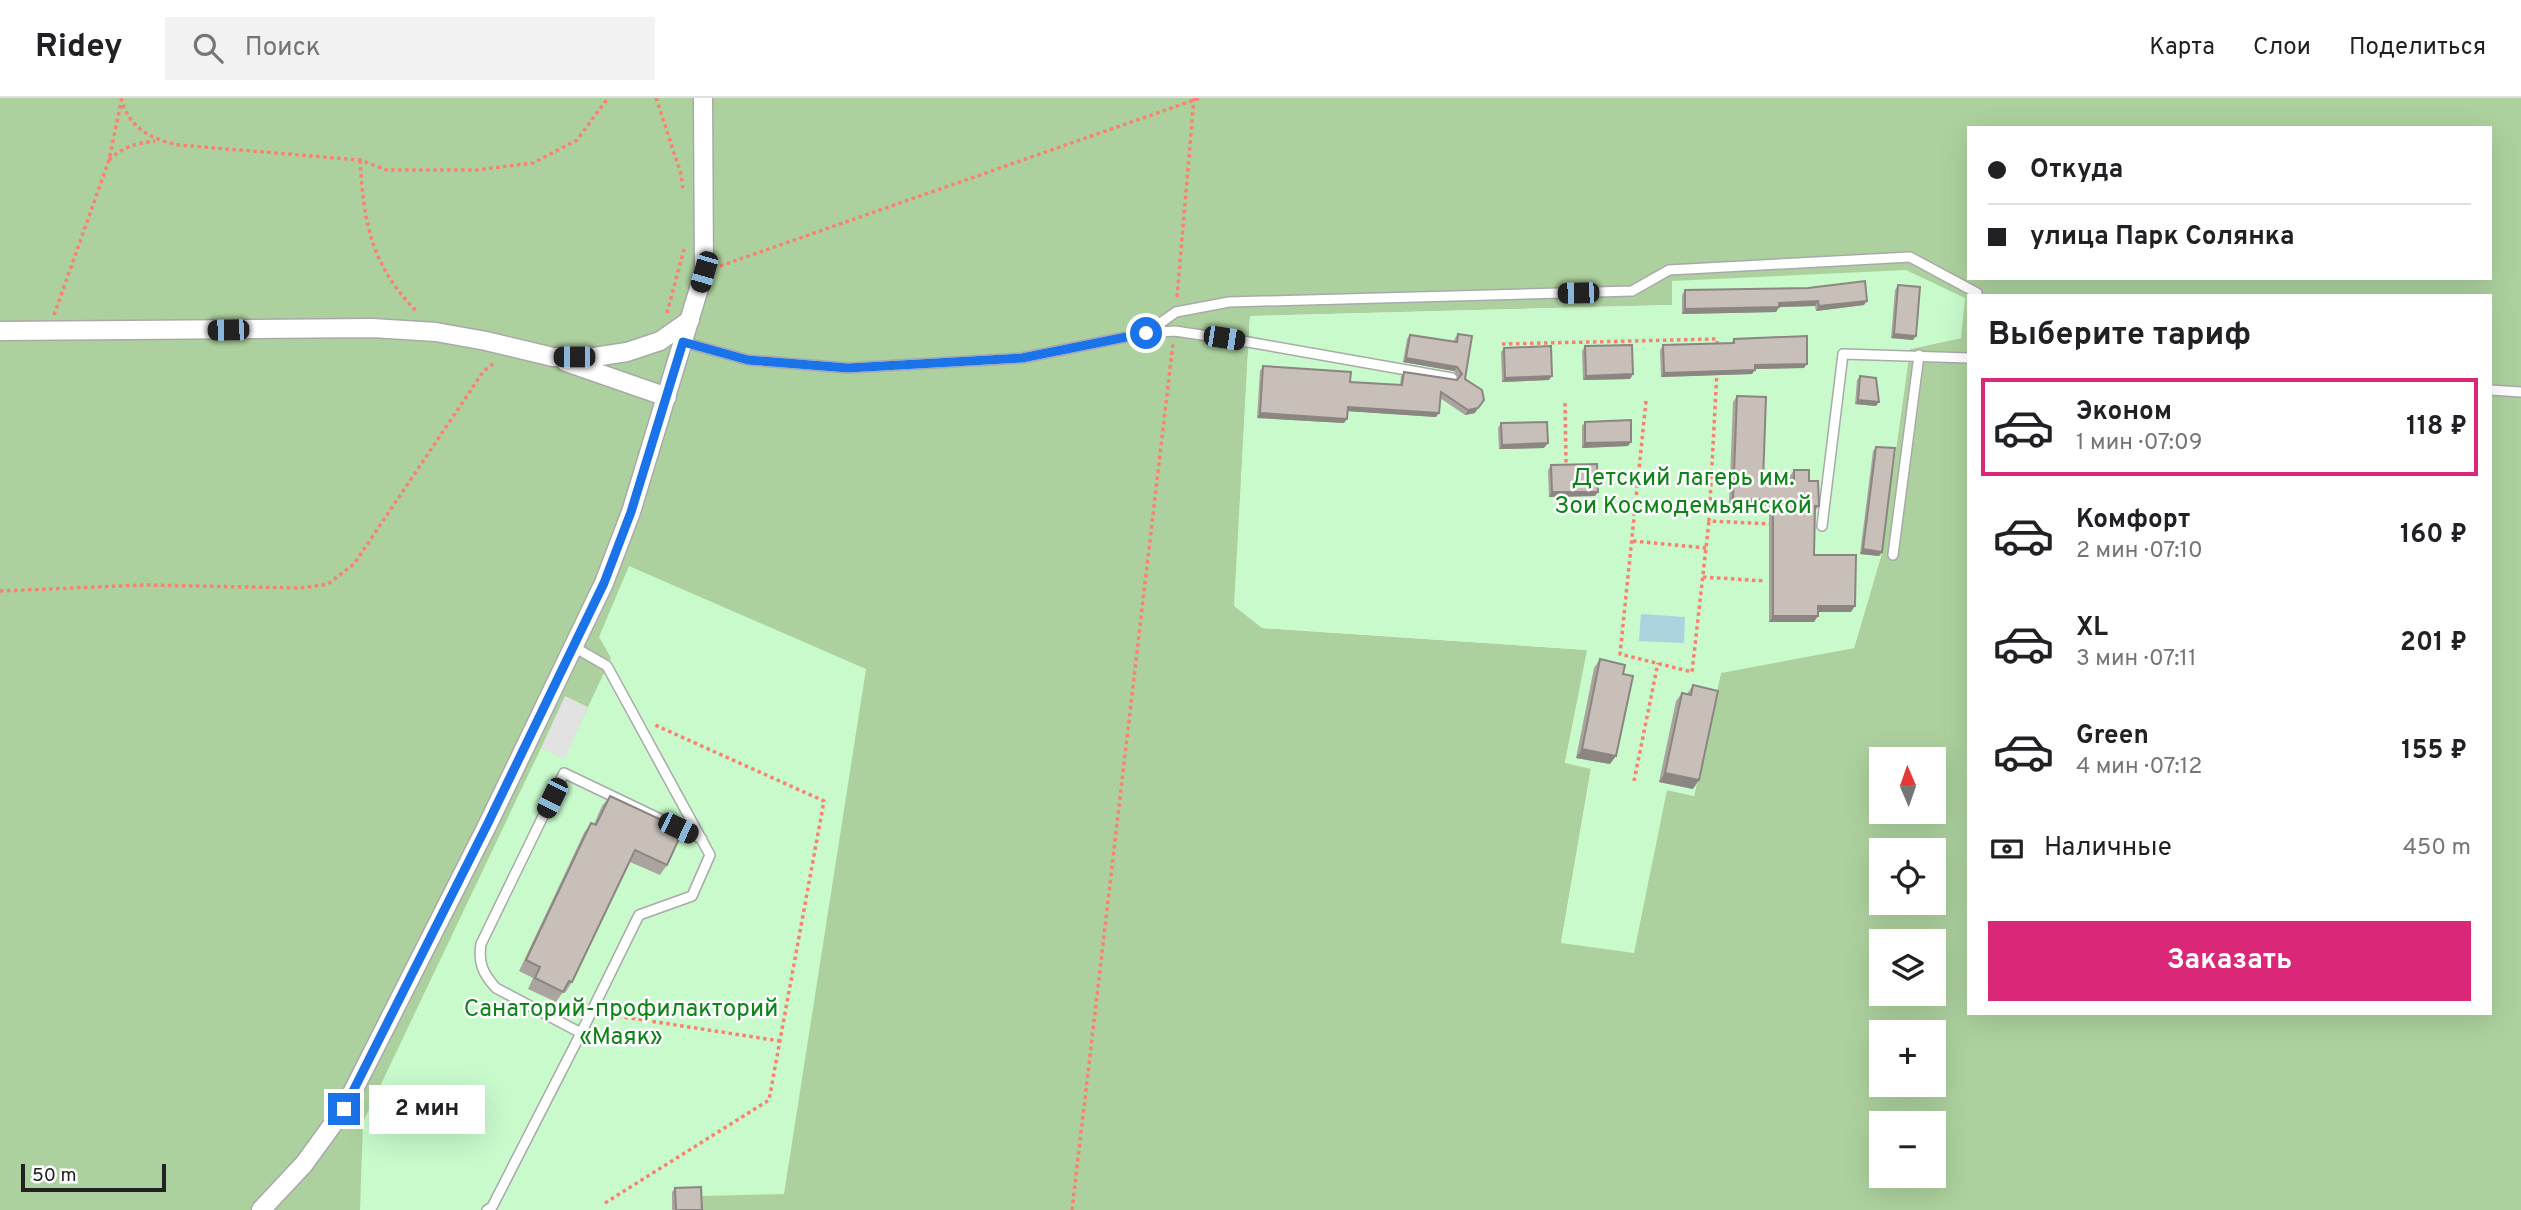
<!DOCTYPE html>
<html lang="ru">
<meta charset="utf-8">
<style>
:root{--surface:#fff;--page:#f2f2f2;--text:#202124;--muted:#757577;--line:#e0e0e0;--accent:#db2777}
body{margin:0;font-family:Overpass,sans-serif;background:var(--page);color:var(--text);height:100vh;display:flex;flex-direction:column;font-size:26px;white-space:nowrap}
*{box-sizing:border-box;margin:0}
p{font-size:23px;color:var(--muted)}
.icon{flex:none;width:38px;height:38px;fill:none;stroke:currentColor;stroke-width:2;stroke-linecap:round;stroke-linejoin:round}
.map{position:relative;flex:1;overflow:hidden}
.sheet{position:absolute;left:1967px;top:196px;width:525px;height:721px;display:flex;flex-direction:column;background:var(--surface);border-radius:0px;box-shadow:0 7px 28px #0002}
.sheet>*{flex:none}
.hud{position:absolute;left:1967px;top:28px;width:525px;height:154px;border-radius:0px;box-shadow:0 7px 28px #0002;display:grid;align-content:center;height:154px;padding:0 21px;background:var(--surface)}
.needle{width:46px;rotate:358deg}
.tools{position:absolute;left:1869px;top:649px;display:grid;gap:14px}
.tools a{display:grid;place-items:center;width:77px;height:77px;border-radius:0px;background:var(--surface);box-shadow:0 7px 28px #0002;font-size:35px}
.scale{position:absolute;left:21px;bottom:18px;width:145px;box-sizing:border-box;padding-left:7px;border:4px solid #222;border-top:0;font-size:19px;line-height:24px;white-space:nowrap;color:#222;-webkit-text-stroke:5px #fff;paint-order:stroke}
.end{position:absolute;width:32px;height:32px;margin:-16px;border:9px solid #1a73e8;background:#fff;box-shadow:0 0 0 4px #fff}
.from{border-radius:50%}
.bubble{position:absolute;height:49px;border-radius:0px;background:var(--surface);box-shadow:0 7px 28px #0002;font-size:23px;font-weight:700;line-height:49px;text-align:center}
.car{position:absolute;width:21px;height:42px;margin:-21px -10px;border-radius:9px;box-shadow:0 0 5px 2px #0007;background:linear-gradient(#222 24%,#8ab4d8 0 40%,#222 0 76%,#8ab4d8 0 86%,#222 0)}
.hud b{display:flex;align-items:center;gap:24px;height:66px;font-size:26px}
.hud b+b{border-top:2px solid var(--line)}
.hud i{width:18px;height:18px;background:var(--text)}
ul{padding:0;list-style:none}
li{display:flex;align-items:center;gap:21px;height:98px;margin:0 14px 10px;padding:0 7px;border:4px solid transparent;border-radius:0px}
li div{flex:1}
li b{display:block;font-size:26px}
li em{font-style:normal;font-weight:700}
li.active{border-color:var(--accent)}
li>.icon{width:63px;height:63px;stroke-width:1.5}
h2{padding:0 21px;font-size:32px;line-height:84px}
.pay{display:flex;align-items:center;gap:18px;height:77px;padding:0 21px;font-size:26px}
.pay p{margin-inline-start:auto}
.cta{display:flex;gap:14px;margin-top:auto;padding:14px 21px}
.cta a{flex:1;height:80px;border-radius:0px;background:var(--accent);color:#fff;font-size:28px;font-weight:700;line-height:80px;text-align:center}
header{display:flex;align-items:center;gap:42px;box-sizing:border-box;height:98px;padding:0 35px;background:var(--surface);border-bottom:2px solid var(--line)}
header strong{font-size:33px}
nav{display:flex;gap:38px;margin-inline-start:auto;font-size:24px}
.search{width:490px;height:63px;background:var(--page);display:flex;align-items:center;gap:18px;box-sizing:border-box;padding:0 24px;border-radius:0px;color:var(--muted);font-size:26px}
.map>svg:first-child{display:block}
.forest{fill:#add19e;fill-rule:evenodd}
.park{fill:#c8facc}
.parking{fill:#e2e2e2}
.water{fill:#aad3df}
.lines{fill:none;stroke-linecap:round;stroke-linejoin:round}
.lane-casing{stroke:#a9a9a9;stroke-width:12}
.street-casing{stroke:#a9a9a9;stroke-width:21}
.path{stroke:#fa8072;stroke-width:3.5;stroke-dasharray:3.5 3.5;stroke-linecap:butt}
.lane{stroke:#fff;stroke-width:9}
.street{stroke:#fff;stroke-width:18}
.wall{fill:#aba49e}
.shaded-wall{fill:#8b8681}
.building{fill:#c7bfb8;stroke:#8b8681;stroke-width:2}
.route{stroke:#1a73e8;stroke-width:9}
.labels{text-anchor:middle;stroke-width:5;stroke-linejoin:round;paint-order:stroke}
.park-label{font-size:24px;fill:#0c8416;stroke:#fff}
</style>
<header>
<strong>Ridey</strong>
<div class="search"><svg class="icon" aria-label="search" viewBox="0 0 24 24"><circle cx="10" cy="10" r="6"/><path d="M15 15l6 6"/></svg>Поиск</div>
<nav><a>Карта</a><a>Слои</a><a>Поделиться</a></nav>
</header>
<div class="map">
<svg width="2521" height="1112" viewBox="0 0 2521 1112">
<rect width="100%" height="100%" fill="#f2efe9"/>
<path class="forest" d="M0,0H2521V1112H0ZM1969,30H2490V180H1969ZM1672,183L1961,240L1910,251L1881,458L1854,550L1721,574L1694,698L1668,692L1561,845L1591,670L1565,664L1588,552L1262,530L1241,385L1250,218L1672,207ZM1969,198H2490V915H1969ZM1881,662H1934V714H1881ZM1881,752H1934V805H1881ZM1881,844H1934V896H1881ZM1881,934H1934V987H1881ZM1881,1026H1934V1078H1881Z"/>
<g class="park">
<polygon points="1906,172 1965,200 1961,240 1910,251 1881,458 1854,550 1721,575 1694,698 1667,692 1634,855 1561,845 1591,671 1565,665 1587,552 1262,530 1234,508 1250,218 1672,207 1672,183"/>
<polygon points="629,468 866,571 784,1096 700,1098 700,1112 360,1112 363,1024 541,650 564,660 611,560 599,539"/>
</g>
<polygon class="parking" points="565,598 588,609 564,661 541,650"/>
<polygon class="water" points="1641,516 1685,519 1684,545 1639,543"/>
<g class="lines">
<defs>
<g id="lane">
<polyline points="1146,235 1175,233 1248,244 1452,280"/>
<polyline points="683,244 748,262 848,270 1022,260 1146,235 1176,214 1229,204 1632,193 1669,172 1910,159 1977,195 1976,198"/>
<polyline points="2490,292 2521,294"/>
<polyline points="1822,428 1843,256 1969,260"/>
<polyline points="1893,457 1919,257"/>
<path d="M574,549L607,568L710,757L692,798L639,817L581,935L496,890C483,876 478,865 481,846L564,675L702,741"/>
<polyline points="487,1112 492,1109 581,935"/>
</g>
<g id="street">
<polyline points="0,233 372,230 436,234 486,243 553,259 594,259 627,254 660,243 690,222"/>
<polyline points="566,264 667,299"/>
<polyline points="261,1112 304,1066 344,1011 487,728 604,485 631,414 704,174 703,0"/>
</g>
</defs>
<use href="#lane" class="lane-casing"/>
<use href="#street" class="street-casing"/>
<g class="path">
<path d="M121,0C129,30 150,41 179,47L360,62L387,72H477L533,65L577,42L608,0"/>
<polyline points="656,0 681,76 683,92"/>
<path d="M109,62C123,49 136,45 155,43"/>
<path d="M360,62C364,127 371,167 418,215"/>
<polyline points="720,168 1200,0"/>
<polyline points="1177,199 1194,0"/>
<polyline points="667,215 684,151"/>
<polyline points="54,217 109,62 121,5"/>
<polyline points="1502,246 1717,241 1717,248"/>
<polyline points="1717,273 1709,423 1772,426"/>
<polyline points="1646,303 1620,556 1692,574 1709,423"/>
<polyline points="1565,305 1566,365"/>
<polyline points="1633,443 1706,450"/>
<polyline points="1703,479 1765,483"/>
<polyline points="0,493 144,487 301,490 328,486 354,466 483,274 495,264"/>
<polyline points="1634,683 1658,565"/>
<polyline points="604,916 780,943"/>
<polyline points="605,1105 769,1002 824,703 655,627"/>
<polyline points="1072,1112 1173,245"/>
</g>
<use href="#lane" class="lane"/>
<use href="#street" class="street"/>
</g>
<g class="wall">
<polygon points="1898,187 1913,242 1891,240 1895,192"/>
<polygon points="1685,192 1864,207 1816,213 1815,208 1779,209 1776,214 1682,216 1682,197"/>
<polygon points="1458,236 1465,281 1475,315 1465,317 1440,300 1436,319 1348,313 1344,325 1257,320 1260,273 1263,268 1350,284 1400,287 1401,278 1404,274 1457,282 1459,280 1454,273 1403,264 1407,241 1410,237 1454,244 1455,240"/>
<polygon points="1734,241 1804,270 1755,271 1752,276 1661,279 1660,252 1663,247 1731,245"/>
<polygon points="1585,248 1633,276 1630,281 1583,282 1582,253"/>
<polygon points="1504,250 1549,282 1502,284 1501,254"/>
<polygon points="1860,278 1876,308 1855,306 1857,282"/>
<polygon points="1737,298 1763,383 1790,383 1790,378 1794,372 1809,383 1819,408 1815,413 1814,457 1851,514 1818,514 1814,524 1769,524 1769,408 1729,406 1733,304"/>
<polygon points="1585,324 1628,348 1582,350 1582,328"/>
<polygon points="1501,325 1544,350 1499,351 1498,330"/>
<polygon points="1876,349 1882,454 1879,458 1860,456 1873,353"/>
<polygon points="1551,367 1595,398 1549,399 1548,372"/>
<polygon points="1600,561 1610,666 1576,660 1594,570"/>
<polygon points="1693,587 1693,691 1659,684 1676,603 1682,595 1687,596"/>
<polygon points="610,698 667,767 660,777 630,764 572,884 565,895 563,894 556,904 528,891 533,880 519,873 584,735 591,725 594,726 602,708"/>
<polygon points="675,1090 702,1112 672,1112 672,1094"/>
</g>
<g class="shaded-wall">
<polygon points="1818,203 1815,208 1776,209 1779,205"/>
<polygon points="1867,203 1864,207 1816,213 1819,208"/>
<polygon points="1779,209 1776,214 1682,216 1685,211"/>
<polygon points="1894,236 1916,238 1913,242 1891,240"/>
<polygon points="1406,260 1457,269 1454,273 1403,264"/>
<polygon points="1807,266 1804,270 1752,271 1755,267"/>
<polygon points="1755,272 1752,276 1661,279 1664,275"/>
<polygon points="1633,276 1630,281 1583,282 1586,278"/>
<polygon points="1552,278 1549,282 1502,284 1505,280"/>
<polygon points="1858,302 1879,304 1876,308 1855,306"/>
<polygon points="1348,309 1439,315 1436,319 1345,313"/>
<polygon points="1478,310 1475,315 1465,317 1468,312"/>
<polygon points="1260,315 1347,321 1344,325 1257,320"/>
<polygon points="1631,344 1628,348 1582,350 1585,345"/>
<polygon points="1548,345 1544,350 1499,351 1502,347"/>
<polygon points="1552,394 1598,394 1595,398 1549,399"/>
<polygon points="1733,401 1773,402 1769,408 1729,406"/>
<polygon points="1863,451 1882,454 1879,458 1860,456"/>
<polygon points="1818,508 1855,508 1851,514 1814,514"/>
<polygon points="1773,518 1818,518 1814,524 1769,524"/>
<polygon points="1582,651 1616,658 1610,666 1576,660"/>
<polygon points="1665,675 1699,682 1693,691 1659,684"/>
</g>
<g class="building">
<polygon points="1865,183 1867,203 1819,208 1818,203 1779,205 1779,209 1685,211 1685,192 1808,190"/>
<polygon points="1898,187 1920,189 1916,238 1894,236"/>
<polygon points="1458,236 1472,238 1465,281 1482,292 1484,302 1478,310 1468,312 1441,294 1439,315 1348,309 1347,321 1260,315 1263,268 1351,274 1350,284 1402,287 1404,274 1457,282 1462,276 1457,269 1406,260 1410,237 1457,244"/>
<polygon points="1807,238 1807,266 1755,267 1755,272 1664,275 1663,247 1734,245 1734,241"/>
<polygon points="1632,247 1633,276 1586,278 1585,248"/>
<polygon points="1551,248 1552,278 1505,280 1504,250"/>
<polygon points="1860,278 1876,280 1879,304 1858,302"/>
<polygon points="1737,298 1766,299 1763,383 1794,383 1794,372 1809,372 1809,383 1818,383 1819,408 1815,408 1814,457 1856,457 1855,508 1818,508 1818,518 1773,518 1773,402 1733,401"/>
<polygon points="1631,322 1631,344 1585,345 1585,324"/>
<polygon points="1547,324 1548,345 1502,347 1501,325"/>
<polygon points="1876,349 1895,350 1882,454 1863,451"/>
<polygon points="1597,366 1598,394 1552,394 1551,367"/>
<polygon points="1600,561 1625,567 1623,576 1633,578 1616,658 1582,651"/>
<polygon points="1693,587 1718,593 1699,682 1665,675 1682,595 1691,597"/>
<polygon points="610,698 683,732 667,767 635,752 572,884 569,883 563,894 535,880 540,869 526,862 591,725 596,727"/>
<polygon points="701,1089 702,1112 676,1112 675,1090"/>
</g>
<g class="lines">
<polyline class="route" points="344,1011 487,727 604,485 631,414 683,244 748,262 848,270 1022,260 1146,235"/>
</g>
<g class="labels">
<g class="park-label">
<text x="1683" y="387">Детский лагерь им.<tspan x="1683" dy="28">Зои Космодемьянской</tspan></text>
<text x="621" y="918">Санаторий-профилакторий<tspan x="621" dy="28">«Маяк»</tspan></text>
</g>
</g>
</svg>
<div class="tools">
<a><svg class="needle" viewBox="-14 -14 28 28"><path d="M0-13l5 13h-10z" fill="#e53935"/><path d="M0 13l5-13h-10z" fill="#757577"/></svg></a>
<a><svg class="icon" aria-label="locate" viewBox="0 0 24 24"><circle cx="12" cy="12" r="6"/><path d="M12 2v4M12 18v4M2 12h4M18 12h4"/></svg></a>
<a><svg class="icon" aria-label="layers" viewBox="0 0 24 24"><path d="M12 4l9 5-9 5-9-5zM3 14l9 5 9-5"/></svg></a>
<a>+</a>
<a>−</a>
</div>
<div class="scale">50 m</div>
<i class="end from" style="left:1146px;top:235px"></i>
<i class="end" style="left:344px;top:1011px"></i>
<div class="bubble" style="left:369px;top:987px;width:116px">2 мин</div>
<i class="car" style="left:704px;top:174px;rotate:196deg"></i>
<i class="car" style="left:1578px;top:195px;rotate:269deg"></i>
<i class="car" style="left:228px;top:232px;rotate:269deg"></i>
<i class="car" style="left:1224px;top:240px;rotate:99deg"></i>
<i class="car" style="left:574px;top:259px;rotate:270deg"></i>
<i class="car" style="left:552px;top:700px;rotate:206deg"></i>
<i class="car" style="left:678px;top:730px;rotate:116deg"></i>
<div class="hud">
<b><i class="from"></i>Откуда</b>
<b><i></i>улица Парк Солянка</b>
</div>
<section class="sheet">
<h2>Выберите тариф</h2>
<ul>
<li class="active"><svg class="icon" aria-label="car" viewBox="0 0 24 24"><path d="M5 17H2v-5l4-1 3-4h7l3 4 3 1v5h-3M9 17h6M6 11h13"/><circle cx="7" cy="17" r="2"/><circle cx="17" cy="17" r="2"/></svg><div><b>Эконом</b><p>1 мин · 07:09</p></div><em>118 ₽</em></li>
<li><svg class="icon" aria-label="car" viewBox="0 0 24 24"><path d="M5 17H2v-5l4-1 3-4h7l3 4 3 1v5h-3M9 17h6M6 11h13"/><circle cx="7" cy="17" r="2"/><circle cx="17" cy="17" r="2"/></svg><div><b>Комфорт</b><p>2 мин · 07:10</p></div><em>160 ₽</em></li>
<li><svg class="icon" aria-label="car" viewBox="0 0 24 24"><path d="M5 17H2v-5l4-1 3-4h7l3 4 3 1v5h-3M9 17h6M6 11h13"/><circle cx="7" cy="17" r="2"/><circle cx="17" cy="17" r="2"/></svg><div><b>XL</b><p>3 мин · 07:11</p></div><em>201 ₽</em></li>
<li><svg class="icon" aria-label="car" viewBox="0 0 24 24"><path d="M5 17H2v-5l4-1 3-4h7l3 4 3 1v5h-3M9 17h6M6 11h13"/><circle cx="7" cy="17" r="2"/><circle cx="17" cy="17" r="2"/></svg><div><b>Green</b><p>4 мин · 07:12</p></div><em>155 ₽</em></li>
</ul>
<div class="pay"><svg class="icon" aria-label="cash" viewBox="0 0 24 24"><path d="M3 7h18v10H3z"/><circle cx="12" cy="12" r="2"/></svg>Наличные<p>450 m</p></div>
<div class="cta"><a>Заказать</a></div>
</section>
</div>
